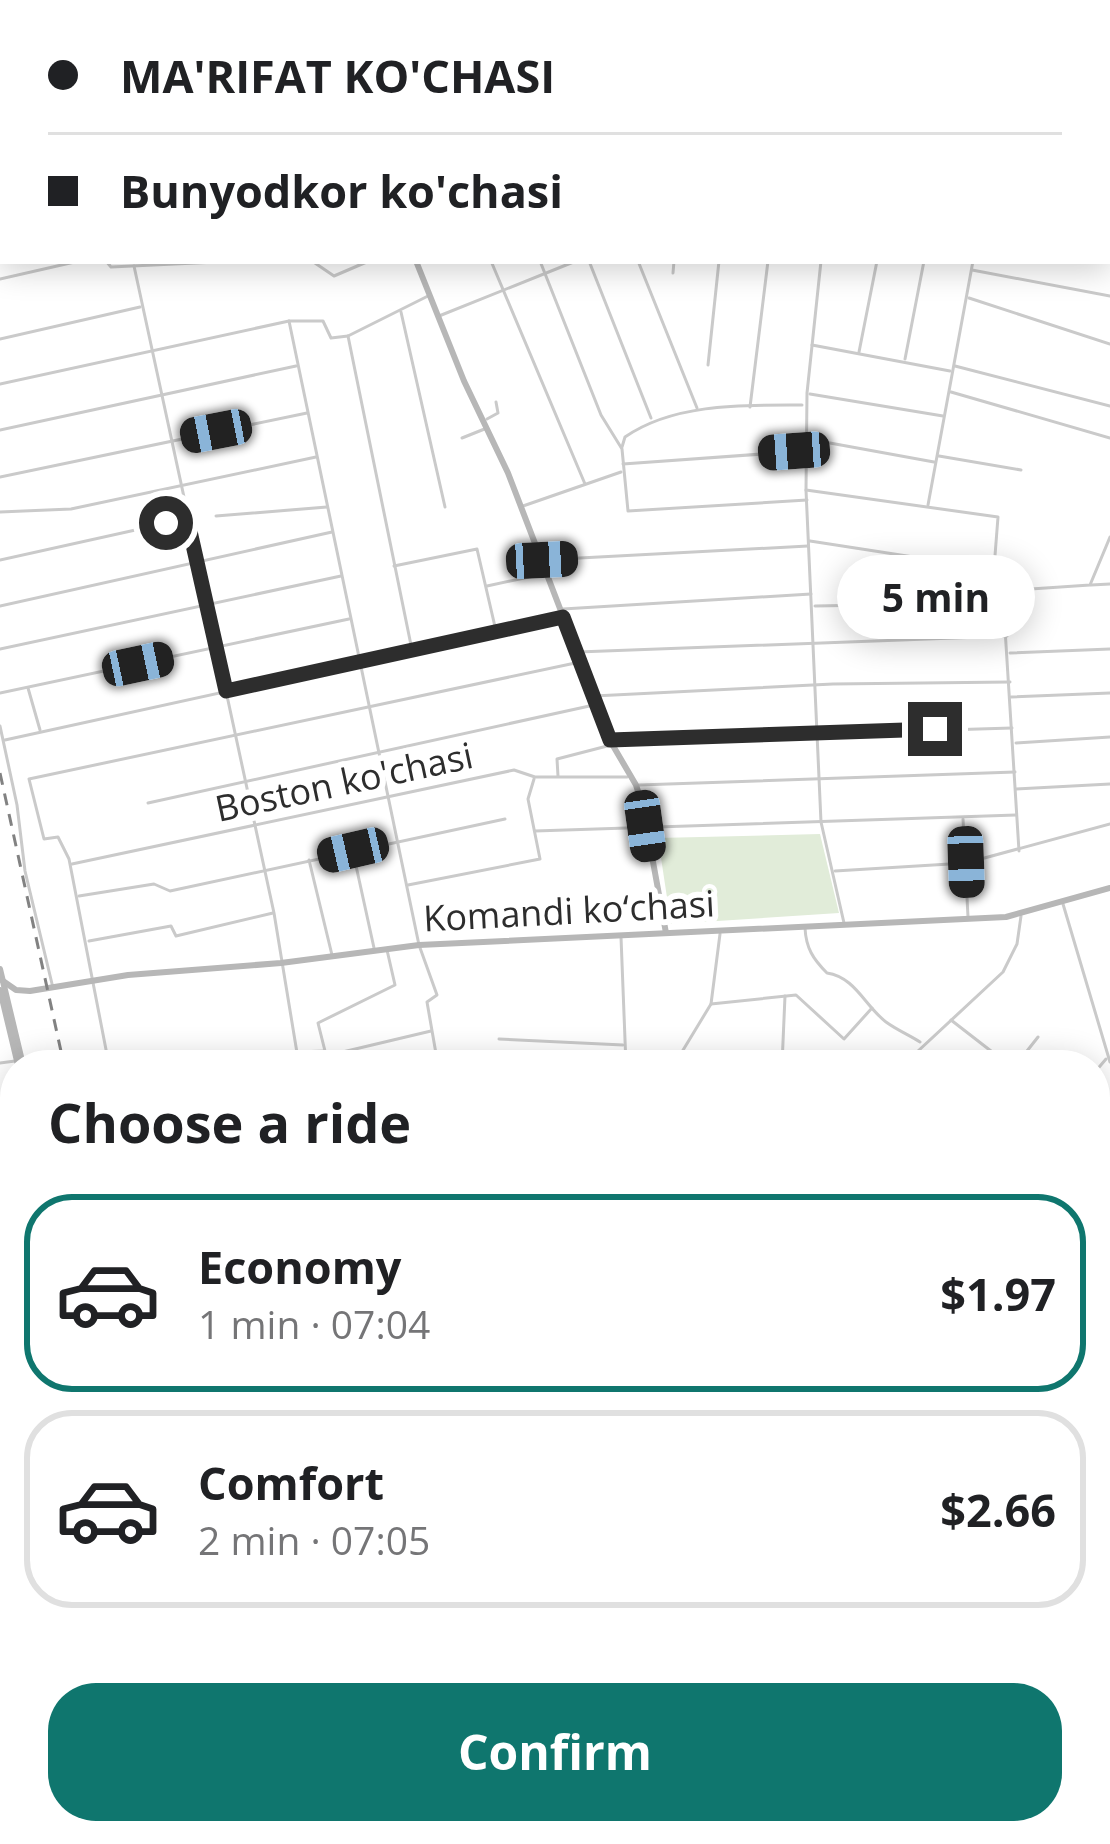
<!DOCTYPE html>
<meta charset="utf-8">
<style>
:root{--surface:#fff;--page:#f2f2f2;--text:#202124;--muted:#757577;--line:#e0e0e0;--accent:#0f766e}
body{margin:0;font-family:"Open Sans",sans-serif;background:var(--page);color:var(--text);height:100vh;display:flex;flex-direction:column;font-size:45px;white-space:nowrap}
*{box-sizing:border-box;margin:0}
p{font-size:39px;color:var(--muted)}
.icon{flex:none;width:66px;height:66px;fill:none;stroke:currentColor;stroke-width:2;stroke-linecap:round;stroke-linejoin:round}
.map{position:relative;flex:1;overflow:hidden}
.sheet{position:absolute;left:0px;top:1050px;width:1110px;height:795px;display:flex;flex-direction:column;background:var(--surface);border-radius:48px 48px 0 0;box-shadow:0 6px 30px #0003}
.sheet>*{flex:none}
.banner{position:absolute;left:0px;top:0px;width:1110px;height:264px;box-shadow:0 6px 30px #0003;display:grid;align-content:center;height:264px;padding:0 48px;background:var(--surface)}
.end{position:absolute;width:54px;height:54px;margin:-27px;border:15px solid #2d2d2d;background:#fff;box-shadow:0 0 0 6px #fff}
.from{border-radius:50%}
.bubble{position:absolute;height:84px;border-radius:42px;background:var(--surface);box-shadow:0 6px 30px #0003;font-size:39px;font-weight:700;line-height:84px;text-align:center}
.car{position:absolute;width:36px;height:72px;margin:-36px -18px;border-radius:15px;box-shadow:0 0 9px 3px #0007;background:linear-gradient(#222 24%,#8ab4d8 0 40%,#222 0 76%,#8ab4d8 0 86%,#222 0)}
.banner b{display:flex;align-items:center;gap:42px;height:114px;font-size:45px}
.banner b+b{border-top:3px solid var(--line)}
.banner i{width:30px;height:30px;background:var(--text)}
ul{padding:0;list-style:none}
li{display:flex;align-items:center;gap:36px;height:198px;margin:0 24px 18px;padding:0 24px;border:6px solid var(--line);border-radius:48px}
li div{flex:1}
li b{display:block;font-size:45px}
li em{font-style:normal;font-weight:700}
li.selected{border-color:var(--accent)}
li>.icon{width:108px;height:108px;stroke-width:1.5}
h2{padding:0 48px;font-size:54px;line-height:144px}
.button{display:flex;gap:24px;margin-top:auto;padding:24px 48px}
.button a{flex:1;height:138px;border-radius:48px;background:var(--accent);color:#fff;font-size:48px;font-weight:700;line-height:138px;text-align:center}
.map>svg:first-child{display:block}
.green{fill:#e1ecd9}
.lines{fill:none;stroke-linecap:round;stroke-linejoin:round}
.stream{stroke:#c3d9ee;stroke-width:3}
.street{stroke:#cacaca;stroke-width:3}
.secondary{stroke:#b7b7b7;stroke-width:6}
.rail{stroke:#828282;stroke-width:3;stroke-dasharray:12 9;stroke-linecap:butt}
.route{stroke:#2d2d2d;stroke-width:15}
.labels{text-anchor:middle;stroke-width:12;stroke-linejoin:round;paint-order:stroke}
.street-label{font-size:36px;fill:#2d2d2d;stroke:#fff}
</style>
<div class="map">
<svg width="1110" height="1844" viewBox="0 0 1110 1844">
<rect width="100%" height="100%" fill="#fff"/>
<g class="green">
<polygon points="820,834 839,913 671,924 658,838"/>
<polygon points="15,1711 15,1830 138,1830 133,1844 0,1844 0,1715"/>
</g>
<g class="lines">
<g class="stream">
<polyline points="1095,1216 1110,1201"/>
<polyline points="0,1684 15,1684"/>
<polyline points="690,1830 690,1831"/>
</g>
<g class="street">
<polyline points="119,0 120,3"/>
<polyline points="325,0 326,3"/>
<polyline points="733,0 744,3"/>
<polyline points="973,0 981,3"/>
<polyline points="1095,0 1102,3"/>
<polyline points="19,3 20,0"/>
<polyline points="596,3 597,0"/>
<polyline points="764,3 765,0"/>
<polyline points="1107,5 1110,6"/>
<polyline points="0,7 3,7"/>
<polyline points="1107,51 1110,52"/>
<polyline points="0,64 3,67"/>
<polyline points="0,84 3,80"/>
<polyline points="1107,100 1110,101"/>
<polyline points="0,155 3,152"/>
<polyline points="1107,197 1110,197"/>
<polyline points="0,226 3,222"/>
<polyline points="1107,252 1110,252"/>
<polyline points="106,261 111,267 238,261"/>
<polyline points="312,261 334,276 369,261"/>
<polyline points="491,261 585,484"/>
<polyline points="540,261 601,415 622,449 628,511 807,500"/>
<polyline points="589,261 651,418"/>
<polyline points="638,261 697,408"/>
<polyline points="821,261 807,393 806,490 821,822 844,923"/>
<polyline points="134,266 274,913 299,1065"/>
<polyline points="972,270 1110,296"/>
<polyline points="673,273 674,261"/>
<polyline points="0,279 79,261"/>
<polyline points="969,298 1110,344"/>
<polyline points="401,312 445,507"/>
<polyline points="439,316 576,261"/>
<polyline points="289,321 419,945 437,995 427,1002 438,1065"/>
<polyline points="348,336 412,650"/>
<polyline points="0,339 140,307"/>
<polyline points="812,345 950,371"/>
<polyline points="859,352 877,261"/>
<polyline points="905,359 924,261"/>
<polyline points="708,365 719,261"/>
<polyline points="955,366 1110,406"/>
<polyline points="0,384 289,321 323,321 331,338 348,336 428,296"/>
<polyline points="951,392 1110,438"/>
<polyline points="810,394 943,416"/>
<polyline points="750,407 768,261"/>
<polyline points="487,419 498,413 496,402"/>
<polyline points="0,430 296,366"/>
<polyline points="462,438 487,428"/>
<polyline points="808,439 934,462"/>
<path d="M622,447L625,437C674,403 744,405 802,405"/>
<polyline points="939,456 1021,470"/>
<polyline points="623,464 804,451"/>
<polyline points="0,477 307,413"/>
<polyline points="806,490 998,517 992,594"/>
<polyline points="928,505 973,261"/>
<polyline points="523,506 621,472"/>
<polyline points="0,512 71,509 316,457"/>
<polyline points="216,516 327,507"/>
<polyline points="810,541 991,569"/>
<polyline points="0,560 185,519"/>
<polyline points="542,560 808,546"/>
<polyline points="394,566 477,549 496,631"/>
<polyline points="1091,585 1110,584"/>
<polyline points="487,586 543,574"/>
<polyline points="1003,597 1019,851"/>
<polyline points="0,606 332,532"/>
<polyline points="815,606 927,604 1015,590 1090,585 1110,537"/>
<polyline points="563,609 811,594"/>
<polyline points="0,649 341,576"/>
<polyline points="578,652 1007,636"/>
<polyline points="1010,653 1110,649"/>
<polyline points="28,688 40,730"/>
<polyline points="0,693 349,619"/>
<polyline points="594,696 833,684 1010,682"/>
<polyline points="1011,697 1110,693"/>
<polyline points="0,726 17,805 25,871 53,988"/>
<polyline points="5,740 561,618"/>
<polyline points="612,740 1012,728"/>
<polyline points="1016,743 1110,737"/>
<polyline points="558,776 557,759 611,745"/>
<polyline points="639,785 1015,772"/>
<polyline points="1016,789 1110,784"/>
<polyline points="148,803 594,705"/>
<polyline points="963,819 968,917"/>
<polyline points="535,831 1016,815"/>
<polyline points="353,852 374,948"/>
<polyline points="309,860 332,955"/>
<polyline points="72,864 514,770 535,777 627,777"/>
<polyline points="835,871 966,863 1110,824"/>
<polyline points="408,885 540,859 528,799 534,779"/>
<polyline points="79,896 154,884 170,891 505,819"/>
<polyline points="1063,904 1110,1062"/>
<path d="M805,928C806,948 813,959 827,973C855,977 865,1006 886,1022C897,1030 909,1035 920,1042"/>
<polyline points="621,937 626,1065"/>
<polyline points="89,941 171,926 176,936 273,913"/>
<polyline points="711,1004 796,995 844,1039 872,1008"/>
<polyline points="951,1020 1009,1065"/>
<polyline points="499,1039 623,1045"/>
<polyline points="325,1051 318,1023 395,985 387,950"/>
<polyline points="1027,1055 1040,1065"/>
<polyline points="0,1063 15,1061"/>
<polyline points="109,1065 69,859 58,837 44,839 29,779 580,662"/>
<polyline points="235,1065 297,1052 325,1051 330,1055 431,1031"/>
<polyline points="674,1065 711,1004 720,934"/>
<polyline points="782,1065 785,996"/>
<polyline points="903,1065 1003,972 1017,944 1021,916"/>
<polyline points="1016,1065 1038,1037"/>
<polyline points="1095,1072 1106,1059"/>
<polyline points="0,1138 15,1133"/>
<polyline points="1095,1142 1110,1127"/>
<polyline points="1095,1281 1110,1270"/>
<polyline points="1095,1341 1110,1332"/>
<polyline points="0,1369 15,1419"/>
<polyline points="1095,1504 1110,1503"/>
<polyline points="1095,1525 1110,1555"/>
<polyline points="0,1545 15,1539"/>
<polyline points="1095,1548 1110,1542"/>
<polyline points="0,1557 15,1603"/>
<polyline points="1095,1599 1110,1591"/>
<polyline points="1095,1649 1110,1641"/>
<polyline points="1101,1695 1110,1691"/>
<polyline points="264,1830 267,1844"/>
<polyline points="476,1830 478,1844"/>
<polyline points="776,1830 780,1844"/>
<polyline points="997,1830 999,1844"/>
</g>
<g class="secondary">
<polyline points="513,0 522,3"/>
<polyline points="344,3 347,0"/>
<polyline points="1107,135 1110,136"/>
<polyline points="416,261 464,381 508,473 612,744 636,785 643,807 666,933"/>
<polyline points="0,969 23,1065"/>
<polyline points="3,981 16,990 30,991 128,975 281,963 419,945 1006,917 1110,888"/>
<polyline points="0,990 18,1065"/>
<polyline points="1095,1785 1110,1783"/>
<polyline points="148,1844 153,1830"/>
<polyline points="628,1844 742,1830"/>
</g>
<g class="rail">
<polyline points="0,773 64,1065"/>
<polyline points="190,1830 198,1844"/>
<polyline points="233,1830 236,1844"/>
</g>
</g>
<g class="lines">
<polyline class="route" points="166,523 187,518 226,691 563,617 610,740 935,729"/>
</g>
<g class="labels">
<g class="street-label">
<text transform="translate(344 782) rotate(-12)" y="13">Boston ko'chasi</text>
<text transform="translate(569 911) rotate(-3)" y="13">Komandi ko‘chasi</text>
</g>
</g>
</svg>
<i class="end from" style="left:166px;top:523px"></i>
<i class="end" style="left:935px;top:729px"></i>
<div class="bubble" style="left:837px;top:555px;width:198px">5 min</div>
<i class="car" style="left:216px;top:431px;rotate:259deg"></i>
<i class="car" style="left:794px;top:451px;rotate:266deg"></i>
<i class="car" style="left:542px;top:560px;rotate:87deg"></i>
<i class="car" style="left:138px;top:664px;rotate:78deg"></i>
<i class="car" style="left:645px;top:826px;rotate:172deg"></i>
<i class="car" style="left:353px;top:850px;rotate:257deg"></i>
<i class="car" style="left:966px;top:862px;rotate:178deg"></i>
<div class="banner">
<b><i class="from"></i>MA'RIFAT KO'CHASI</b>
<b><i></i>Bunyodkor ko'chasi</b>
</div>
<section class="sheet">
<h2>Choose a ride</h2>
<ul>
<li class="selected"><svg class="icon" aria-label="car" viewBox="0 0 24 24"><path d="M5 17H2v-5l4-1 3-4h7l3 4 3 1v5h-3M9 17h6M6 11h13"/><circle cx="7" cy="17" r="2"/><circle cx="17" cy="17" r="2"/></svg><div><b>Economy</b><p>1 min · 07:04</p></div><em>$1.97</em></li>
<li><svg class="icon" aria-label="car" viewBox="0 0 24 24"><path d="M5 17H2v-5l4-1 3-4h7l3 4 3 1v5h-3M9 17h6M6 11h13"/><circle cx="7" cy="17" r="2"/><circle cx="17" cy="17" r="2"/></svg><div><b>Comfort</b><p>2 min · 07:05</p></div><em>$2.66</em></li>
</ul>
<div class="button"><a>Confirm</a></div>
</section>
</div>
